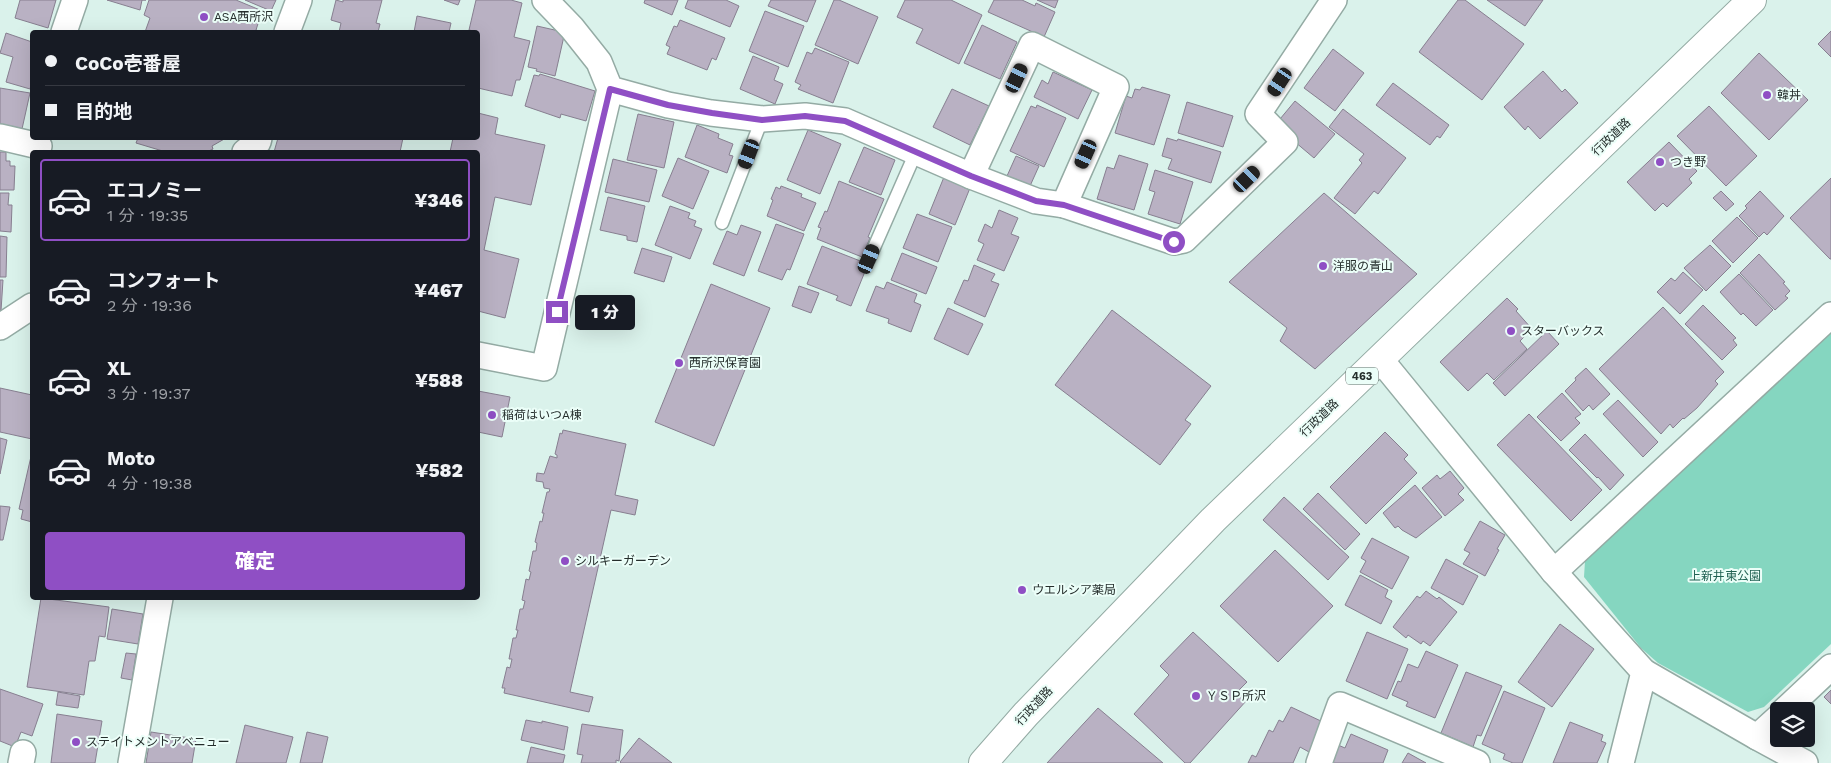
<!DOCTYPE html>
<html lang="ja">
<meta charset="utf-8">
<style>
:root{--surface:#171b24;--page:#20242c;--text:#f1f3f6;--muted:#9ea1a6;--line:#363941;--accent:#8f4fc4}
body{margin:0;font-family:"Work Sans","Noto Sans JP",sans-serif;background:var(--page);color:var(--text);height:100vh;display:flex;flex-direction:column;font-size:19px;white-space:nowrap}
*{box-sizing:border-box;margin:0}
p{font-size:16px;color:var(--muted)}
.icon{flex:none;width:28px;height:28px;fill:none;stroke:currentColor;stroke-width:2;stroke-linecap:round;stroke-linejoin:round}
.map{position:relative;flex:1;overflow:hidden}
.sheet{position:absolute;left:30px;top:150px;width:450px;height:450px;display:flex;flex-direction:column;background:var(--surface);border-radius:5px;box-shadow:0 5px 20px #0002}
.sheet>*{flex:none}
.banner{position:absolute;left:30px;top:30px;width:450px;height:110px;border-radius:5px;box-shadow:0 5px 20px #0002;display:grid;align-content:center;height:110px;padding:0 15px;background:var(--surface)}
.fabs{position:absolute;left:1770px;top:702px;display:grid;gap:10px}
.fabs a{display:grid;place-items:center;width:45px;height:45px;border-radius:5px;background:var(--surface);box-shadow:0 5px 20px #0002;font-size:25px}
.end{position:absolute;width:22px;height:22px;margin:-11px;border:6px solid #8f4fc4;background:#fff;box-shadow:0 0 0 2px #fff}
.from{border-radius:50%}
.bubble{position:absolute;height:35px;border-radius:5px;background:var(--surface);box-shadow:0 5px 20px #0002;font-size:16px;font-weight:800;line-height:35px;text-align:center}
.car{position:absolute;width:15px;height:30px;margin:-15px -8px;border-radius:6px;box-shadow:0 0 4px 1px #0007;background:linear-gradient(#222 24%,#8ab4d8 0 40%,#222 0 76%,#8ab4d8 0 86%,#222 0)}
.banner b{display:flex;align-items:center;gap:18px;height:48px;font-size:19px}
.banner b+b{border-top:1px solid var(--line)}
.banner i{width:12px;height:12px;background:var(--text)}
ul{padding:9px 0 0;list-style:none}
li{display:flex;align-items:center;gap:15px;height:82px;margin:0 10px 8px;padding:0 5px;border:2px solid transparent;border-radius:5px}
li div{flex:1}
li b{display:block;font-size:19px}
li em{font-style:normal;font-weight:800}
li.current{border-color:var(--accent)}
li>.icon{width:45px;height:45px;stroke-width:1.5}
.cta{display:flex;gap:10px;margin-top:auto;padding:10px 15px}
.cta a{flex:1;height:58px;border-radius:5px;background:var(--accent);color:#fff;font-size:20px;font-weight:800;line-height:58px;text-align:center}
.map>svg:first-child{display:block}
.green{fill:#85d6c0}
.building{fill:#b9b1c3;stroke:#877f90}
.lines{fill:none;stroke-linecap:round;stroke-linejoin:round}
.service-casing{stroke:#94aba4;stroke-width:15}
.minor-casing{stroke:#94aba4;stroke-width:28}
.trunk-casing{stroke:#94aba4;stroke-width:30}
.service{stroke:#fff;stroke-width:12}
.minor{stroke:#fff;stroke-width:25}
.trunk{stroke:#fff;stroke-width:28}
.route{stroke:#8f4fc4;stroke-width:6}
.poi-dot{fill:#8f4fc4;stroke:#ebfef8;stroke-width:2}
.labels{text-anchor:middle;stroke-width:4;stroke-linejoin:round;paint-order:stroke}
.shield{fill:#ebfef8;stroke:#606c69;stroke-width:1}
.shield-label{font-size:11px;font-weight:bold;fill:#252e2c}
.poi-label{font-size:12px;fill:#252e2c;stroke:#ebfef8;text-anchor:start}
.street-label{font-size:12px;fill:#252e2c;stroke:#ebfef8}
.park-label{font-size:12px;fill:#216253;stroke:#ebfef8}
</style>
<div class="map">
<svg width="1831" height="763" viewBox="0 0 1831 763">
<rect width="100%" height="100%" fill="#daf2eb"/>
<polygon class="green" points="1831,328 1831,644 1764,707 1748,712 1658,663 1641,648 1584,577 1585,561"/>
<g class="building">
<polygon points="20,0 56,0 48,28 15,18"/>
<polygon points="107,0 146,0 142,0 140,10"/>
<polygon points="149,0 236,0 260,10 259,13 261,14 256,30 261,32 145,32 150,18 144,15"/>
<polygon points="245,0 276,0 271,11"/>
<polygon points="336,0 343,2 343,0 382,0 376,23 380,24 378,32 339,32 341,23 331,20"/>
<polygon points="444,0 460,0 458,5"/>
<polygon points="476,0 511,0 522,3 514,37 530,41 520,80 516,80 512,96 478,88 478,32 469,30"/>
<polygon points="645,0 678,0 672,15 644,3"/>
<polygon points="688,0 726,0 739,6 730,27 685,8"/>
<polygon points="771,0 816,0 807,22 768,6"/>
<polygon points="834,0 839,0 878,17 858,64 815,45"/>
<polygon points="905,0 951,0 982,15 959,64 916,43 923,29 897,17"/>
<polygon points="994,0 1022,0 1035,6 1036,3 1055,12 1044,37 988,12"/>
<polygon points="1037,0 1058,0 1055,8"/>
<polygon points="1458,0 1465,0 1524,44 1482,100 1419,52"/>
<polygon points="1487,0 1543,0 1525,26"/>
<polygon points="765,11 804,26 788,67 749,51"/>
<polygon points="417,16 451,23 449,32 414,32"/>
<polygon points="680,20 725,38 716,60 712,58 707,70 667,54 670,47 666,45 674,26 677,27"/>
<polygon points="982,25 1017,42 1000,79 964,63"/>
<polygon points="537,26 559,31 564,36 555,76 536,71 537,69 528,67"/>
<polygon points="1831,31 1831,57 1818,44"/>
<polygon points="6,33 32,42 32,81 30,89 6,82 13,57 0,53"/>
<polygon points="815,48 849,62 833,103 798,89 801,85 795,82 807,52 812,54"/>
<polygon points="1333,49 1364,73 1335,111 1304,88"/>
<polygon points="1759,53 1808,100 1769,140 1721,93"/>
<polygon points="753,56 779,67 774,80 783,84 775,104 740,89"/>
<polygon points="1543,71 1562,92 1565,89 1578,103 1540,139 1528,126 1525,130 1504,107"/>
<polygon points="1053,72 1092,90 1078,119 1034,97 1042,80 1048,84"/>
<polygon points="540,74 595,91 586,121 561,114 560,118 525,106 534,75 539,76"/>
<polygon points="1393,83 1449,125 1440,138 1437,136 1430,145 1376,105"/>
<polygon points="1142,87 1170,95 1154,145 1115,133 1126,96 1132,98 1135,89 1140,90"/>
<polygon points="0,88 30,93 22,129 0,124"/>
<polygon points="952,89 989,106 970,145 933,127"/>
<polygon points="1295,101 1335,134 1314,158 1275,125"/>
<polygon points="1187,102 1233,116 1223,147 1178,133"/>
<polygon points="1037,105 1066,118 1044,167 1010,151 1031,106 1036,108"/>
<polygon points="1709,106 1757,156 1726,186 1677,136"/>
<polygon points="1343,109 1406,158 1378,194 1374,191 1355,214 1334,198 1362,163 1359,160 1364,154 1329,127"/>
<polygon points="478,113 498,118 495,134 545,145 531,205 495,197 484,250 519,259 505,318 478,311 478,152 450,152 453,138 478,138"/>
<polygon points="638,114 674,122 664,168 627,160"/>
<polygon points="697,125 719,134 718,138 733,144 729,155 733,156 727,173 685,157"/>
<polygon points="808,130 841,144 820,194 787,180"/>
<polygon points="138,138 226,138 212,146 213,149 207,152 166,152 136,143"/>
<polygon points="278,138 403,138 400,152 274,152"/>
<polygon points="1167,138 1177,141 1178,139 1221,152 1211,183 1168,169 1172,159 1162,156"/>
<polygon points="1669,142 1697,171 1689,179 1692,183 1667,207 1663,203 1655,211 1627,182"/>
<polygon points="864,147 895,160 881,195 849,182"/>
<polygon points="0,152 6,152 6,161 10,161 10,166 15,166 14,190 0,190"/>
<polygon points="1119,155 1148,164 1134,210 1097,199 1107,167 1114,169"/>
<polygon points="1016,156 1039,166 1030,186 1007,176"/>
<polygon points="678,158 709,171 693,209 662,196"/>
<polygon points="613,159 657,170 649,202 605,192"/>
<polygon points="1155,170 1193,182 1180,224 1148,214 1155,192 1149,190"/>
<polygon points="944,177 970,188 955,225 929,214"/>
<polygon points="1831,178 1831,259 1830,259 1790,218"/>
<polygon points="839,181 884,199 868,237 870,238 862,257 817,239 821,228 818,227 825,211 827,212"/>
<polygon points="781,186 802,194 801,197 816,203 804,231 767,216 773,200 771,199 776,187 780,189"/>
<polygon points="1721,191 1734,204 1726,211 1713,198"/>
<polygon points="1760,191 1784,216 1767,235 1764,232 1759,237 1739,216 1747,208 1745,206"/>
<polygon points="0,193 9,193 8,205 12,205 11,232 0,231"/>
<polygon points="1324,193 1417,274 1315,369 1280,341 1287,328 1229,282"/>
<polygon points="608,197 645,206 637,242 627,240 627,236 600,230"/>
<polygon points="670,206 690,213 688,218 696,221 694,226 702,229 690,259 655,245"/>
<polygon points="999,210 1018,218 1011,234 1019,237 1004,271 977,260 984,244 978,241 985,224 992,228"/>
<polygon points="917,214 952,227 938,262 903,248"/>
<polygon points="1737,217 1758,238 1733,263 1712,241"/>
<polygon points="776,224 804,234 790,270 787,269 782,280 758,271"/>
<polygon points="741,225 761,232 744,276 713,264 727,231 737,235"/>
<polygon points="0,236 7,237 6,277 0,277"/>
<polygon points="1710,245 1731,266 1706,291 1684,268"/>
<polygon points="822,246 868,264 851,306 836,300 838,296 807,284"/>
<polygon points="642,248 672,257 664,282 634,273"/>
<polygon points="902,253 937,267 926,294 891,280"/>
<polygon points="1759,254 1785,282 1783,283 1790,291 1785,296 1788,298 1775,310 1740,273"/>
<polygon points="974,265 995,274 991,281 999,284 985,317 954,303 964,280 968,281"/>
<polygon points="1683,272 1703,290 1680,314 1657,292 1671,278 1675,281"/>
<polygon points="1739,274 1773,310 1756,326 1743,313 1741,315 1720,292"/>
<polygon points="0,280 3,280 1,311 0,311"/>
<polygon points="887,282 917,294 914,302 921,305 911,332 888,323 889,319 866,311 876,286 884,289"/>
<polygon points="711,284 770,308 714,446 655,422"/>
<polygon points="799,286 819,293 811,313 792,306"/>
<polygon points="1507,298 1518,309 1516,311 1532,329 1520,341 1527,349 1494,380 1487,373 1468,391 1440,362"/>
<polygon points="1703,305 1736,338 1733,340 1737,345 1722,360 1685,324"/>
<polygon points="1663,307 1724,372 1715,381 1718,384 1697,408 1684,419 1683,418 1673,428 1670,424 1661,434 1599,369"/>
<polygon points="948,308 983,324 968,355 934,339"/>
<polygon points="1112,310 1211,386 1185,420 1191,424 1160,465 1055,385"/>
<polygon points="1547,331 1559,344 1505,396 1493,383"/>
<polygon points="1586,368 1610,394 1593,410 1589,405 1583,411 1565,391 1576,380 1575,378"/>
<polygon points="0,388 32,395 32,439 0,432"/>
<polygon points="478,391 510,397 502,437 478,432"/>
<polygon points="1562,393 1581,414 1575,418 1580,423 1561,441 1537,417"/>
<polygon points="1618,400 1658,442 1643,457 1603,414"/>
<polygon points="1529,414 1602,490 1571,521 1497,445"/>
<polygon points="563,430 626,444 615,495 638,500 635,515 611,510 570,692 593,697 589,712 504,693 505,688 502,688 507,667 510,668 512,659 509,659 513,638 516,638 518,630 516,630 520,609 523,609 525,601 522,600 526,579 529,580 531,572 529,571 533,551 536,551 537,543 535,542 540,521 542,522 544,513 542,513 547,492 549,492 550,489 544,488 543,482 536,481 537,473 544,474 550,456 557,458 557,455 555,454 560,433 562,434"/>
<polygon points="1385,432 1408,455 1404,459 1417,473 1366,524 1330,487"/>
<polygon points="1585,434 1624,475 1610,490 1598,477 1597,478 1569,450"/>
<polygon points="0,438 7,440 0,474"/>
<polygon points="32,452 32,522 21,519 23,510 19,509"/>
<polygon points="1450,471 1464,488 1458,494 1464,500 1445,516 1422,488 1437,475 1440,479"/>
<polygon points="1415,485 1442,517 1416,538 1402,530 1398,526 1395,528 1383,513"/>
<polygon points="1318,493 1360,534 1345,550 1303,509"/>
<polygon points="1284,497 1349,557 1328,580 1263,520"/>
<polygon points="0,506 10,507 3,540 0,540"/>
<polygon points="1480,521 1505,535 1497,549 1499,550 1485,576 1463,564 1470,553 1464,550"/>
<polygon points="1372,538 1409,557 1392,589 1360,572 1366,561 1361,558"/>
<polygon points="1275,550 1333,606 1278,662 1220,606"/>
<polygon points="1446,559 1478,576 1463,605 1431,588"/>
<polygon points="1360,575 1388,590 1385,597 1392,601 1381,624 1345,605"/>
<polygon points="1426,591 1437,599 1439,597 1457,612 1430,646 1423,641 1421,644 1408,635 1406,638 1393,627 1417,596 1420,598"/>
<polygon points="41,598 109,607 105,637 99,636 95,661 89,661 84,695 27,687"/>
<polygon points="112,609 143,614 138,644 107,639"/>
<polygon points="1560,624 1594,649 1552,707 1518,682"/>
<polygon points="1193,632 1247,682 1237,692 1247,700 1190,763 1185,763 1134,714 1169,675 1160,666"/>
<polygon points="1367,632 1408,649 1387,699 1346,681"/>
<polygon points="1426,651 1458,665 1435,718 1406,706 1408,702 1392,695 1398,681 1401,682 1408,664 1418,668"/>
<polygon points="126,653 136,654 132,680 121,678"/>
<polygon points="1466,672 1502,686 1481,736 1477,735 1473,747 1441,733"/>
<polygon points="0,689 43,704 32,736 21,732 15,747 0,741"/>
<polygon points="1831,690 1831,704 1824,697"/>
<polygon points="1504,691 1545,708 1522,763 1513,763 1503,759 1505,754 1482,744"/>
<polygon points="58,692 80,696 78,708 56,705"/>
<polygon points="1291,707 1323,722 1309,752 1300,747 1293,763 1248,763 1252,755 1256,757 1269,730 1273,732 1279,720 1283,722"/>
<polygon points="1098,708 1163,763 1047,763"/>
<polygon points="57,714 102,721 95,763 51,763"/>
<polygon points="526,720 542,723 542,721 568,727 564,750 521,740"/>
<polygon points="1570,722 1603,735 1601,741 1606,743 1597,763 1553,763"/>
<polygon points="582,724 623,730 619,761 616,760 616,763 581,763 583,755 577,754"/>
<polygon points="245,725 293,737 286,763 236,763"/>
<polygon points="151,732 196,739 192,763 146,763"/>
<polygon points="307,732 328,737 322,763 300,763"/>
<polygon points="1351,734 1388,750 1383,763 1331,763 1338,745 1345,748"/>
<polygon points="639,738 672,763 621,763 620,762"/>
<polygon points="531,747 565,755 563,763 527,763"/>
<polygon points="1408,753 1426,763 1402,763"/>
</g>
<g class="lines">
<defs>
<g id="service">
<polyline points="722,223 762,119"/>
<polyline points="869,259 916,152"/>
</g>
<g id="minor">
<polyline points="545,0 572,28 599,62 610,89 668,105 711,113 762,119 805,116 845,121 971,176 1036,201 1064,205 1174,242 1184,240 1285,142 1258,114 1334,0"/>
<polyline points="64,32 75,0"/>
<polyline points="287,32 299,0"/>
<polyline points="0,137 39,146"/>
<polyline points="245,152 258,142 259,138"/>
<polyline points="971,176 1032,45 1116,87 1064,205"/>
<polyline points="0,327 32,306"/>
<polyline points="478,355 544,368 610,89"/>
<polyline points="1380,359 1554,572 1644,672 1621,763"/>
<polyline points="1554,572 1831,315"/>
<polyline points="1644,672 1757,737 1779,717"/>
<polyline points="1784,711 1831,667"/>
<polyline points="1757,737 1805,763"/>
<polyline points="21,763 23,753"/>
<polyline points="131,763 160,598"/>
<polyline points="1319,763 1340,705 1477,763"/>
</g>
<polyline id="trunk" points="983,763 1026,714 1213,520 1752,0"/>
</defs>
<use href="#service" class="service-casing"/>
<use href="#minor" class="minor-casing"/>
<use href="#trunk" class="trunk-casing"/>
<use href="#service" class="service"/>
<use href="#minor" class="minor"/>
<use href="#trunk" class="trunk"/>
</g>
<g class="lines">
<polyline class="route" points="557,312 610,89 668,105 712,113 762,120 805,116 845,121 971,176 1036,201 1064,205 1174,242"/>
</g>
<g class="poi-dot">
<circle cx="204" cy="17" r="5"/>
<circle cx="1767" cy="95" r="5"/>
<circle cx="1660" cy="162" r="5"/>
<circle cx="1323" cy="266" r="5"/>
<circle cx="1511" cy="331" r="5"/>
<circle cx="679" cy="363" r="5"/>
<circle cx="492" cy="415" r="5"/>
<circle cx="565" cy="561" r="5"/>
<circle cx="1022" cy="590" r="5"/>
<circle cx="1196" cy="696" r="5"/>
<circle cx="76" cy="742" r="5"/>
</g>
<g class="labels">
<rect class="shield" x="1346" y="367.5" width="32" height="17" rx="4"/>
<g class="shield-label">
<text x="1362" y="380">463</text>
</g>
<g class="poi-label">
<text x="214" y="21">ASA西所沢</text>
<text x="1777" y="99">韓丼</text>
<text x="1670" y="166">つき野</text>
<text x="1333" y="270">洋服の青山</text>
<text x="1521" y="335">スターバックス</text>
<text x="689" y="367">西所沢保育園</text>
<text x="502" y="419">稲荷はいつA棟</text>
<text x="575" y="565">シルキーガーデン</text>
<text x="1032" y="594">ウエルシア薬局</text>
<text x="1206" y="700">ＹＳＰ所沢</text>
<text x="86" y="746">ステイトメントアベニュー</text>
</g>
<g class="street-label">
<text transform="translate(1611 137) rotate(-44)" y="4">行政道路</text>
<text transform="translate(1319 418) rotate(-44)" y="4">行政道路</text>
<text transform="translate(1034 706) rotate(-47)" y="4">行政道路</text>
</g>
<g class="park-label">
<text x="1725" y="580">上新井東公園</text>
</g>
</g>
</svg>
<div class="fabs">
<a><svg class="icon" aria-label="layers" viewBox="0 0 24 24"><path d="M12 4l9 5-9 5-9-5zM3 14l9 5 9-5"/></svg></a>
</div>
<i class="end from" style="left:1174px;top:242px"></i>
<i class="end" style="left:557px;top:312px"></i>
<div class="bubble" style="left:575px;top:295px;width:60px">1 分</div>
<i class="car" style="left:1017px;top:78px;rotate:25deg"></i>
<i class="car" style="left:1280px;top:82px;rotate:213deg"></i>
<i class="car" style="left:749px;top:154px;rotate:201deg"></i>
<i class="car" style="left:1086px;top:154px;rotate:204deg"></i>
<i class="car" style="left:1247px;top:179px;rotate:46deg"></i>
<i class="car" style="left:869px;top:259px;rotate:23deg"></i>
<div class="banner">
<b><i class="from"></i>CoCo壱番屋</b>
<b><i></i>目的地</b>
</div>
<section class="sheet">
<ul>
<li class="current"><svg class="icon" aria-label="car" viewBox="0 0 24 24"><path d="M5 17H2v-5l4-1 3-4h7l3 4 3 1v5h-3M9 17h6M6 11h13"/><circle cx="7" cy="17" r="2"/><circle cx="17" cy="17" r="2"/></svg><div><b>エコノミー</b><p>1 分 · 19:35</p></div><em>¥346</em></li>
<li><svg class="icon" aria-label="car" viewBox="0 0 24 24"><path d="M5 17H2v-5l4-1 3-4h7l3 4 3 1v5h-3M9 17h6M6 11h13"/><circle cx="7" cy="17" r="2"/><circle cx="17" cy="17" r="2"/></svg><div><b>コンフォート</b><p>2 分 · 19:36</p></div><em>¥467</em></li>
<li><svg class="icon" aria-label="car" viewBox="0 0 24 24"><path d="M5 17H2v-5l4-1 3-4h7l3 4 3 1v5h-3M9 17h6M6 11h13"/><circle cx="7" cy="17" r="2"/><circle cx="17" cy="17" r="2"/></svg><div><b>XL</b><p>3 分 · 19:37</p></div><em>¥588</em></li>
<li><svg class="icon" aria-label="car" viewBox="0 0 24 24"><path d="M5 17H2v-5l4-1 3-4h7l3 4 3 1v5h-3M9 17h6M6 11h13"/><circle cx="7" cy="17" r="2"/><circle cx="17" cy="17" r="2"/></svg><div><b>Moto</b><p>4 分 · 19:38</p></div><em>¥582</em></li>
</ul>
<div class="cta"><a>確定</a></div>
</section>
</div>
